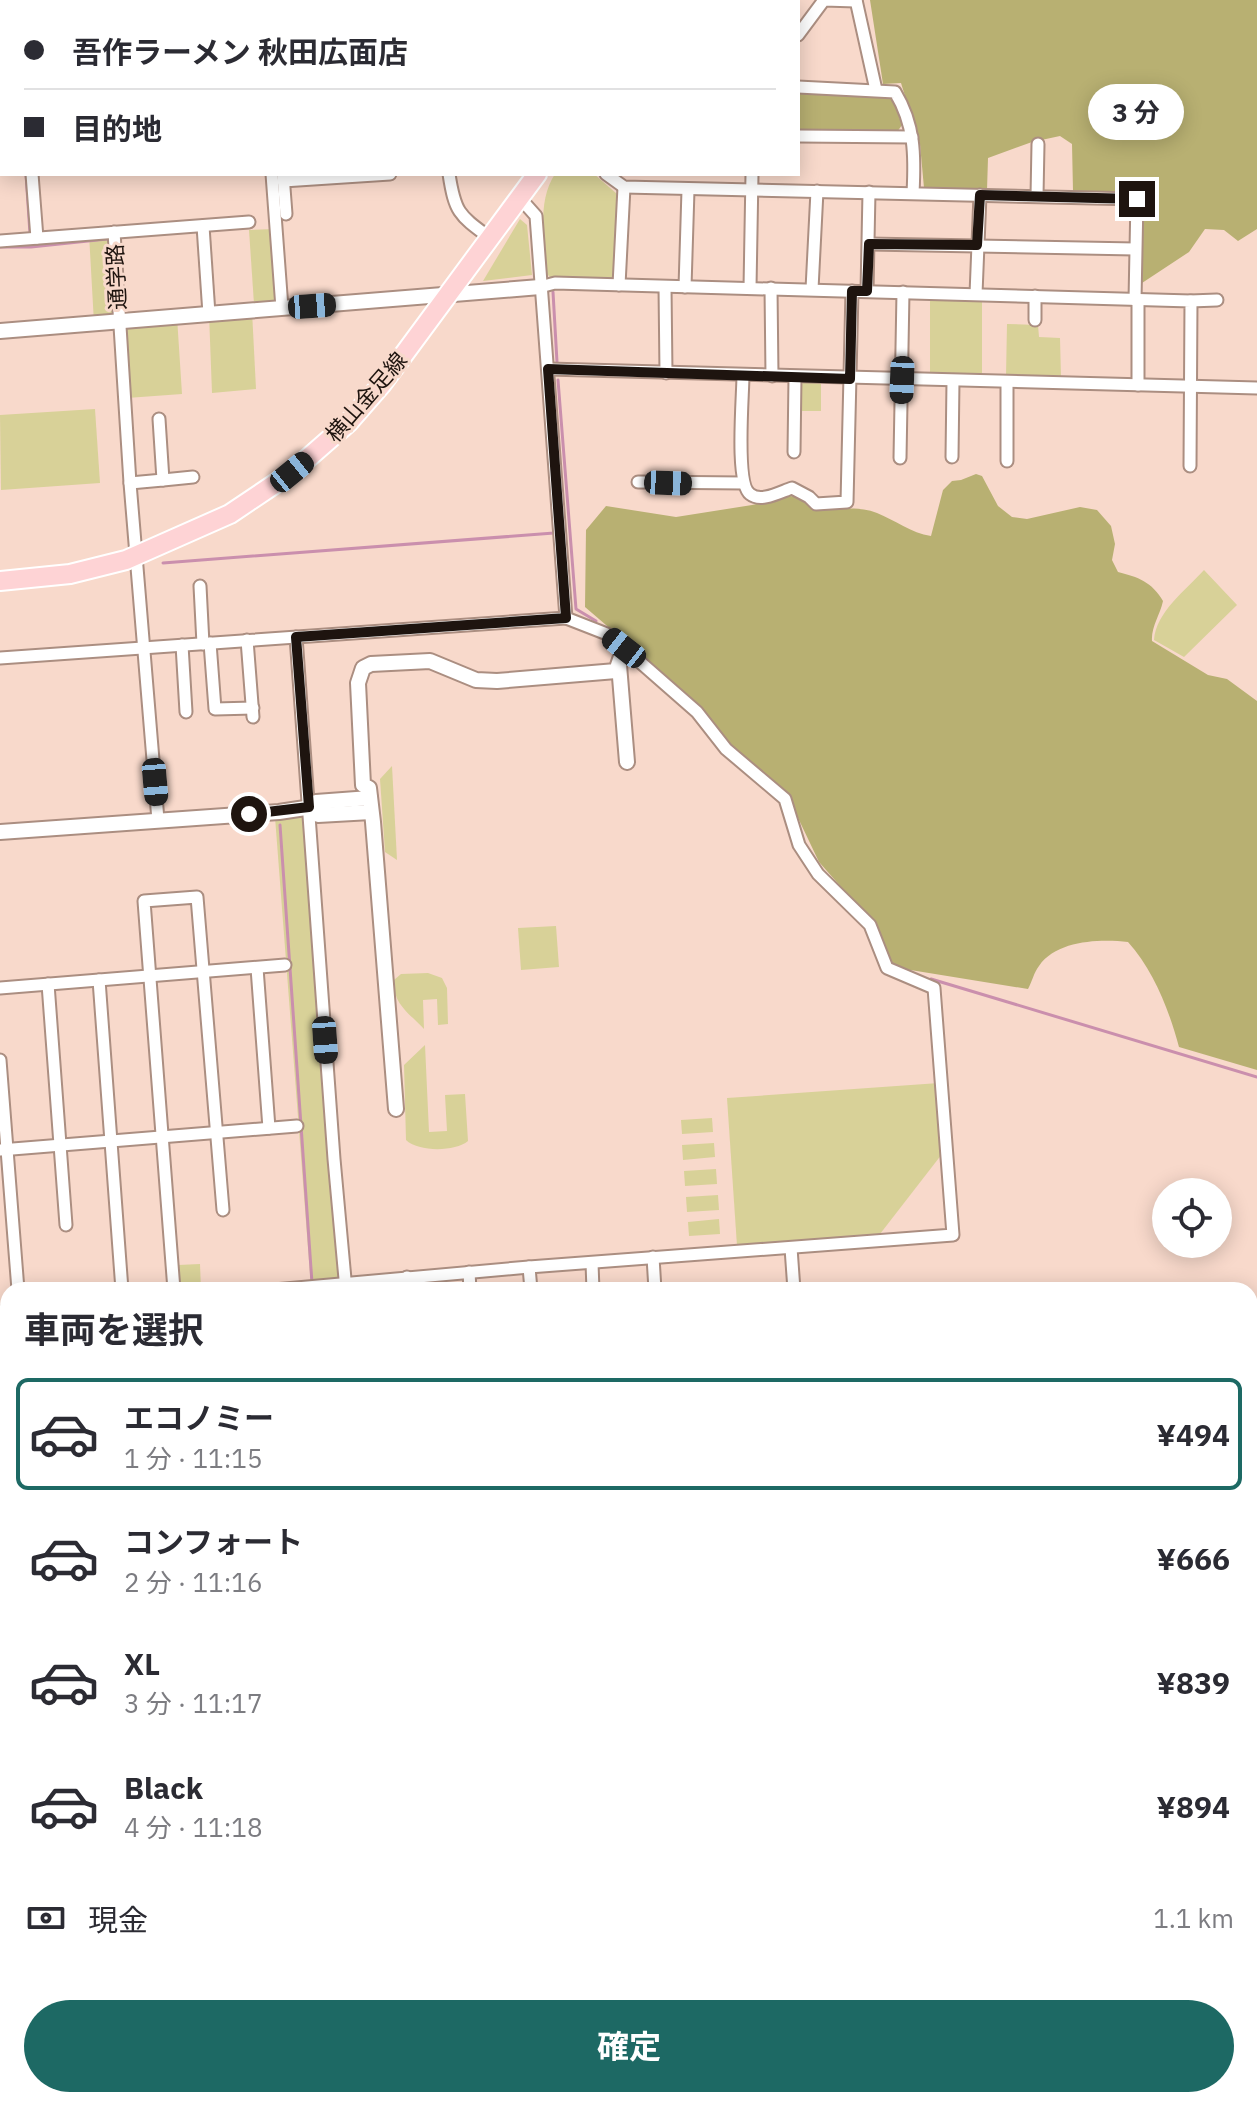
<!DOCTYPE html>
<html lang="ja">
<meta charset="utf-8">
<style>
:root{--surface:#fff;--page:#f2f2f3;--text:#2b2b33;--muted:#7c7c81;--line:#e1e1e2;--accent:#1d6964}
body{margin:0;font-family:"IBM Plex Sans","Noto Sans JP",sans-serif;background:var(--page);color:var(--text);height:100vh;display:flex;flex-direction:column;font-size:30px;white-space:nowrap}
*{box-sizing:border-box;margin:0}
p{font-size:26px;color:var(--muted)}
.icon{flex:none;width:44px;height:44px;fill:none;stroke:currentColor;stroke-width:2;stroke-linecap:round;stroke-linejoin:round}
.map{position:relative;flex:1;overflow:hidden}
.drawer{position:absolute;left:0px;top:1282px;width:1258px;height:826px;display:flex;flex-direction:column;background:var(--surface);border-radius:24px 24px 0 0;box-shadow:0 4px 20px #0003}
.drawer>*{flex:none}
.banner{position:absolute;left:0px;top:0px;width:800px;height:176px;box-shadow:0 4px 20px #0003;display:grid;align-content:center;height:176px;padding:0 24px;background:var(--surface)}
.fabs{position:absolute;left:1152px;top:1178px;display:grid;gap:16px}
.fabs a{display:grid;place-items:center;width:80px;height:80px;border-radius:50%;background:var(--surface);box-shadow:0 4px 20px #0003;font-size:40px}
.end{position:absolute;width:36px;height:36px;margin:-18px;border:10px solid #1e140f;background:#fff;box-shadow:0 0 0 4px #fff}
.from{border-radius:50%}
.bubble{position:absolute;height:56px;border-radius:28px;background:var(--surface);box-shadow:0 4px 20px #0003;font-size:26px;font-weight:700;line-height:56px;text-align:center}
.car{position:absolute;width:24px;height:48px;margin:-24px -12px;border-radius:10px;box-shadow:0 0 6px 2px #0007;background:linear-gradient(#222 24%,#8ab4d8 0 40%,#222 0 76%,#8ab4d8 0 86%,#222 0)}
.banner b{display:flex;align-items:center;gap:28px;height:76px;font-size:30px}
.banner b+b{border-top:2px solid var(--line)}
.banner i{width:20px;height:20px;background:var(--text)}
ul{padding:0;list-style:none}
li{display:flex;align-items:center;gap:24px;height:112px;margin:0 16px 12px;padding:0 8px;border:4px solid transparent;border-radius:12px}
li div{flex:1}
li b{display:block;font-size:30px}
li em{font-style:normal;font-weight:700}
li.active{border-color:var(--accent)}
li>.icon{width:72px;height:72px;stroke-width:1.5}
h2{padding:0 24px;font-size:36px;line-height:96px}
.pay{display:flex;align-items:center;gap:20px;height:88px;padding:0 24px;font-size:30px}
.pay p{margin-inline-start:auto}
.cta{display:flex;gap:16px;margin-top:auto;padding:16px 24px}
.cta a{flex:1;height:92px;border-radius:48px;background:var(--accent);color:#fff;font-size:32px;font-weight:700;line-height:92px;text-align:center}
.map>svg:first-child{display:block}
.green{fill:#d8d198}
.forest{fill:#b8b072}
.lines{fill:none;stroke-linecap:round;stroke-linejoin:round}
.stream{stroke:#ca8fad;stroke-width:3}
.minor-casing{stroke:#ab8e81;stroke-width:15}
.tertiary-casing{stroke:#ab8e81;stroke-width:18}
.primary-casing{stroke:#fff;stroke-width:22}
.minor{stroke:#fff;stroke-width:11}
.tertiary{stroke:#fff;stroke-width:14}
.primary{stroke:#fed3d5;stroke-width:18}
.route{stroke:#1e140f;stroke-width:10}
.labels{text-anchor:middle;stroke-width:6;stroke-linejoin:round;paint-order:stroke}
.street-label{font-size:22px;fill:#1e140f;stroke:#f8d9cb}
</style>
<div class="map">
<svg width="1257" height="2107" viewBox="0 0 1257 2107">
<rect width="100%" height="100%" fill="#f8d9cb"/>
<g class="green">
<path d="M555,174H594L617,194L615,276L611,281L552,279L546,273C544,241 537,201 555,174Z"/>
<polygon points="520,219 527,225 532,275 483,281"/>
<polygon points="274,229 279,303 254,304 249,230"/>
<polygon points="116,232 119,321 177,317 182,394 127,398 119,321 94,323 89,234"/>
<polygon points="930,299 982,299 982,376 930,375"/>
<polygon points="252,311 256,389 212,393 209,314"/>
<polygon points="1007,324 1038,325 1039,337 1060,338 1061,377 1006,376"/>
<polygon points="804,382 821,382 821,411 799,411 800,386"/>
<polygon points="95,409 100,483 1,490 0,415"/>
<path d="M1204,570L1237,605L1184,657L1154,640C1156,612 1186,590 1204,570Z"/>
<polygon points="392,766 397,860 385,852 380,779"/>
<polygon points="306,816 345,1284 311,1287 275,817"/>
<polygon points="556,926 559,967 521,970 518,928"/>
<path d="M428,973L442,978L447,988L448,1024L438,1025L437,999L423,1000L424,1029C409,1013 392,1003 394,980L401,974Z"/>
<path d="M425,1045L429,1132L447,1131L445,1095L465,1094L468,1141C455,1152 418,1152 406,1140L404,1065Z"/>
<polygon points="939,1083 942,1154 880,1234 737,1246 727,1098"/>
<polygon points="712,1118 713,1132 682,1134 681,1120"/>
<polygon points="714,1143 715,1157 683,1160 682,1145"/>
<polygon points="716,1169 717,1184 685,1186 684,1171"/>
<polygon points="718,1195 719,1210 687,1212 686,1197"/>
<polygon points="719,1219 720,1234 689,1236 688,1222"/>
<polygon points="200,1264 201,1290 181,1290 178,1265"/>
</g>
<g class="forest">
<polygon points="870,0 1257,0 1257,229 1238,241 1224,230 1205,229 1189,252 1142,283 1141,193 1073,191 1072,144 1060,136 1032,142 988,158 987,190 924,188 920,144 901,83 883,84"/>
<polygon points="798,91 889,96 894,102 902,125 897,132 798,130"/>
<path d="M976,474L982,476L998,506L1012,517L1027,519L1080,507L1097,510L1111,526L1115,544L1112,560L1118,572C1138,577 1152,582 1163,601C1160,615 1151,627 1152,641L1208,675L1227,679L1257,701V1070L1179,1047C1169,1010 1154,971 1128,942C1100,939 1057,940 1039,966C1034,972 1032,982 1028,989L892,967L864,913L819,862L790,801L736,751L707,717L655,667L585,607L586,530L606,506L676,517L752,505L790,496L805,498L819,511C838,509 859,506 877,513C895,520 911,533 931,536L943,490L952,481L961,480Z"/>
<polygon points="8,1922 8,2052 0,2044 0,1935"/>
<polygon points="70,2100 211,2100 217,2107 86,2107"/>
</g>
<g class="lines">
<g class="stream">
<polyline points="26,174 30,234"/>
<polyline points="0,247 31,247 107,239"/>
<polyline points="553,292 557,362"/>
<polyline points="558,380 576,609 596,621"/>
<polyline points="163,563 554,533"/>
<polyline points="280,825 312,1283"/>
<polyline points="931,979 1257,1077"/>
</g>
<defs>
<g id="minor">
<polyline points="63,0 67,2"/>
<polyline points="203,0 207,2"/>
<polyline points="856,0 876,90"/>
<polyline points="29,2 34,0"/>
<polyline points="149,2 192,0"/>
<polyline points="490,2 491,0"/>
<polyline points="570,2 572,0"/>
<polyline points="746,2 748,0"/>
<polyline points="0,6 2,6"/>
<polyline points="798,35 824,0 856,1"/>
<path d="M798,87L895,92C915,125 915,156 913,193"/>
<polyline points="0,89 2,89"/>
<polyline points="798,136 912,137"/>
<polyline points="0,140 2,140"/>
<polyline points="32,174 37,238"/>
<polyline points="272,174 282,308"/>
<path d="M449,174C455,213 459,215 490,238"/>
<polyline points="606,174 624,187 1137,199 1135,300"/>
<polyline points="283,175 286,214"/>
<polyline points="283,181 390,174"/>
<polyline points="1037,196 1038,144"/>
<polyline points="520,198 536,216 566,618"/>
<polyline points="203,226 209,314"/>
<polyline points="114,232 130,483 158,820"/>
<polyline points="0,241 249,222"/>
<polyline points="869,244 1135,249"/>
<polyline points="619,285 624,187"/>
<polyline points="540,287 555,283 1191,301 1190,466"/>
<polyline points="665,287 666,373"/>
<polyline points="685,287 688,190"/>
<polyline points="750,288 752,174"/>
<polyline points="771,288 772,376"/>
<polyline points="812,289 817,191"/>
<polyline points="867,291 869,192"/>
<polyline points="976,294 980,195"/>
<polyline points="1190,301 1217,300"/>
<polyline points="1035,320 1035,296"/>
<polyline points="548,369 1257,388"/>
<path d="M743,375C743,396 735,483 750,494C761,503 780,492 792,488L809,497L816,504L847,502L852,291"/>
<polyline points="1138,385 1138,300"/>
<polyline points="794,452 795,377"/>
<polyline points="952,457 953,381"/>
<polyline points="900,458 903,292"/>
<polyline points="1007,461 1007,383"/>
<polyline points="163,480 193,477"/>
<polyline points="638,482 743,483"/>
<polyline points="130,483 163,480 159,419"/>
<polyline points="200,586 203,644"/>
<polyline points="296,637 334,1159 346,1290"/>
<polyline points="247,640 253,717"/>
<polyline points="210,643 215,709 253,708"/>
<polyline points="182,645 186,712"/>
<polyline points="0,658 566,618 607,634 624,648 697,712 726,749 785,799 799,845 818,874 870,925 887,968 934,988 953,1235 529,1267 274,1290"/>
<polyline points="257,968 269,1128"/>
<polyline points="99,980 122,1290"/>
<polyline points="48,984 66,1225"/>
<polyline points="0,988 285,965"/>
<polyline points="0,1060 18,1290"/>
<polyline points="0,1150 297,1126"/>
<polyline points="791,1248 794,1290"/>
<polyline points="653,1257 655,1290"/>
<polyline points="592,1263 593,1290"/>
<polyline points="529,1267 531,1290"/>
<polyline points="469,1272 470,1290"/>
<polyline points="407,1277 408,1290"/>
<polyline points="174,1290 144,901 197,897 223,1210"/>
<polyline points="0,1312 8,1312"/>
<polyline points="0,1556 8,1556"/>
<polyline points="0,1754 4,1826"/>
<polyline points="1250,2029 1257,2029"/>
<polyline points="1250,2077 1256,2107"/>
<polyline points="698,2100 698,2107"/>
<polyline points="930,2100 939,2107"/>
<polyline points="368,2107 369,2100"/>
<polyline points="740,2107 749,2100"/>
<polyline points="1072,2107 1074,2100"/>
</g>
<g id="tertiary">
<polyline points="0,331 540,287"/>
<polyline points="619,665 627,762"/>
<polyline points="312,807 318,815 371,812"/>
<polyline points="0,832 279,812 312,807 316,802 370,798"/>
<polyline points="396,1109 373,822 369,788 363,785 358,683 363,668 371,664 430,661 476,680 497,681 616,671 624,648"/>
</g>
<g id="primary">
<polyline points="666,2 668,0"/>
<polyline points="0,581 70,574 126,560 230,514 291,473 348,423 382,384 537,174"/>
<polyline points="1250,1788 1257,1788"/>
<polyline points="0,1826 8,1826"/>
</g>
</defs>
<use href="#minor" class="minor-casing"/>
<use href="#tertiary" class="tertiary-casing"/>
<use href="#primary" class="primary-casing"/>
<use href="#minor" class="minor"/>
<use href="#tertiary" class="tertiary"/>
<use href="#primary" class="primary"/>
</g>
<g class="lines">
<polyline class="route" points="249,814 309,807 296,637 566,618 548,369 850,379 852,291 867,291 869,244 977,245 980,195 1137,199"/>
</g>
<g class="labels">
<g class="street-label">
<text transform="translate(116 277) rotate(-93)" y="8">通学路</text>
<text transform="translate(366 397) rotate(-49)" y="8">横山金足線</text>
</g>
</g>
</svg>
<div class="fabs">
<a><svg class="icon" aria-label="locate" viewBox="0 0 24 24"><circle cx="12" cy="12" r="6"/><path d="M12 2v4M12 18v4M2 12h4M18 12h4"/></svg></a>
</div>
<i class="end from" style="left:249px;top:814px"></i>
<i class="end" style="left:1137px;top:199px"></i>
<div class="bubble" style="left:1088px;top:84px;width:96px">3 分</div>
<i class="car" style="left:312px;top:306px;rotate:86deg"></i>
<i class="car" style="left:902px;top:380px;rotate:182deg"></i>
<i class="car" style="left:292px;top:472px;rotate:51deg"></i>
<i class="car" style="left:668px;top:483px;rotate:92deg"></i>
<i class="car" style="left:624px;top:648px;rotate:308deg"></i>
<i class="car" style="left:155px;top:782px;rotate:175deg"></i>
<i class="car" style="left:325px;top:1040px;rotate:176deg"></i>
<div class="banner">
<b><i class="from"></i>吾作ラーメン 秋田広面店</b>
<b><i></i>目的地</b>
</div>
<section class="drawer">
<h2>車両を選択</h2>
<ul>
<li class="active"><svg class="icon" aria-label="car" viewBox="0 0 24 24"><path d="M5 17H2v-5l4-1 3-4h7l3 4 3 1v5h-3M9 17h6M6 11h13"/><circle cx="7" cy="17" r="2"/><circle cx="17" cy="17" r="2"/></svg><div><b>エコノミー</b><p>1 分 · 11:15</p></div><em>¥494</em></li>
<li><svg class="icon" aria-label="car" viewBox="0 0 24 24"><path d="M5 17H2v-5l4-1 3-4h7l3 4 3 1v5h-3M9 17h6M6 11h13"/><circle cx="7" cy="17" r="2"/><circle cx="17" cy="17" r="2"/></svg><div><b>コンフォート</b><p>2 分 · 11:16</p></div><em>¥666</em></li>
<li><svg class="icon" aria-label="car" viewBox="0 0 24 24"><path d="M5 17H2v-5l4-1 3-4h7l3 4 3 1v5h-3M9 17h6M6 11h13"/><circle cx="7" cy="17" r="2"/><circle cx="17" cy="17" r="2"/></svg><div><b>XL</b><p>3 分 · 11:17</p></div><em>¥839</em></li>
<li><svg class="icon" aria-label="car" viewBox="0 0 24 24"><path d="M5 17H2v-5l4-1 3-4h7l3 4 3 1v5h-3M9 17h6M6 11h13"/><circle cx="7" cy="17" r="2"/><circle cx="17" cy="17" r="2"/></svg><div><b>Black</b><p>4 分 · 11:18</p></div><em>¥894</em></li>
</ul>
<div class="pay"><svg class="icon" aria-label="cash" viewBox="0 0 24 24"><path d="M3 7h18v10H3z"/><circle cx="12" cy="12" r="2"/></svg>現金<p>1.1 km</p></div>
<div class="cta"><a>確定</a></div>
</section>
</div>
